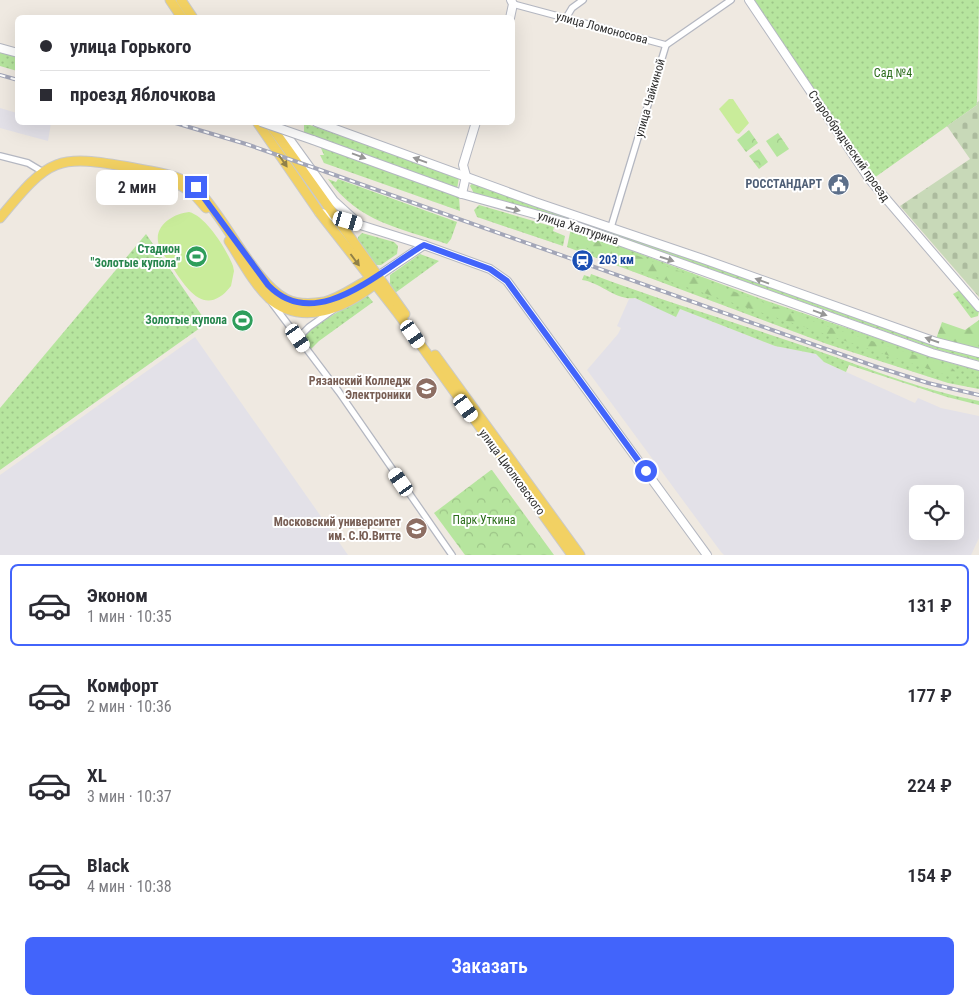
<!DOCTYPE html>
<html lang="ru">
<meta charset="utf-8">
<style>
:root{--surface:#fff;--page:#f2f2f3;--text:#2b2b33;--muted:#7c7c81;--line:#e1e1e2;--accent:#4264fb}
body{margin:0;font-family:"Roboto Condensed",sans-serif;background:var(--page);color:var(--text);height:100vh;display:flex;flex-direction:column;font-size:19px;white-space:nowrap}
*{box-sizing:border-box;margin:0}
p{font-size:16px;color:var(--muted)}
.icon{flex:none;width:28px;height:28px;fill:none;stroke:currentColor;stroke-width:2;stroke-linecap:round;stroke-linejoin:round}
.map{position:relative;height:555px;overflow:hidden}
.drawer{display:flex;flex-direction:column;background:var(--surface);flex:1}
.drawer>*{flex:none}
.hud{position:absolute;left:15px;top:15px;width:500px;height:110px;border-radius:8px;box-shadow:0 5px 20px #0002;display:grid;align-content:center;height:110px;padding:0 25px;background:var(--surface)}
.controls{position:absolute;left:909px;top:485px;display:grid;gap:10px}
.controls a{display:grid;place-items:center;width:55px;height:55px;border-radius:8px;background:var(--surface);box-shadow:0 5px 20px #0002;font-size:25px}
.end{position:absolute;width:22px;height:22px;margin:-11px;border:6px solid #4264fb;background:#fff;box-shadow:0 0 0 2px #fff}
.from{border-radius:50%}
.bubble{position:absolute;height:35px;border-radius:8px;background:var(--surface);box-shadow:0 5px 20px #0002;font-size:16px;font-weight:600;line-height:35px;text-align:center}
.car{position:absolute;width:15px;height:30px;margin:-15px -8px;border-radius:6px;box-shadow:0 0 4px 1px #0007;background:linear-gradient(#fff 24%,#345 0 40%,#fff 0 76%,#345 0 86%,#fff 0)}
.hud b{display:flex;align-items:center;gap:18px;height:48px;font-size:19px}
.hud b+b{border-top:1px solid var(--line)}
.hud i{width:12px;height:12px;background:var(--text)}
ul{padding:9px 0 0;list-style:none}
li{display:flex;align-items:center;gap:15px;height:82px;margin:0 10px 8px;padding:0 15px;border:2px solid transparent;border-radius:8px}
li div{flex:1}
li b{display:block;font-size:19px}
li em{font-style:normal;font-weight:600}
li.on{border-color:var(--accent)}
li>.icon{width:45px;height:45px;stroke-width:1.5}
.button{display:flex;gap:10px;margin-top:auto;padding:10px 25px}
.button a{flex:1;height:58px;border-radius:8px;background:var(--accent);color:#fff;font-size:20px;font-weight:600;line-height:58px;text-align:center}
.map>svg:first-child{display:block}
.industrial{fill:#e3e1e8;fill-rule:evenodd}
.grass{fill:url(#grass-dots)}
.forest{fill:url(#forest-firs)}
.cemetery{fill:url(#cemetery-stones)}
.park{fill:url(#park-crowns)}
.pitch{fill:#c9ec9a}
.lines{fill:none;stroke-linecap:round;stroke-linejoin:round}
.street-casing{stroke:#b4b7c1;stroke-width:8}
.secondary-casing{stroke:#b4b7c1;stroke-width:10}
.primary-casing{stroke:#c9c9c9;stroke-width:11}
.street{stroke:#fff;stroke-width:5.5}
.secondary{stroke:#fff;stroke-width:8}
.primary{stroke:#f2d163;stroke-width:9}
.rail-casing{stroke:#a3a6b8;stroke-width:4}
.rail{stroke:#fff;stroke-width:2;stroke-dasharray:5.5;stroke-linecap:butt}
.secondary-bridge-casing{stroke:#b4b7c1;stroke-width:10;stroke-linecap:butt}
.secondary-bridge{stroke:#fff;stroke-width:8}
.oneway{fill:#969696}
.oneway2{fill:#908048}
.route{stroke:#4264fb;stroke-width:6}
.labels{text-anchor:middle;stroke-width:4;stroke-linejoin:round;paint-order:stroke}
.street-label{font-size:12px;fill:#2e2e2e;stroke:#fff}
.park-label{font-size:12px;fill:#2c6e1b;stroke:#fff}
.service-label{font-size:12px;font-weight:bold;fill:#4e5e75;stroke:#fff;text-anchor:end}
.leisure-label{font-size:12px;font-weight:bold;fill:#27864d;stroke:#fff;text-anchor:end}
.transit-label{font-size:12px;font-weight:bold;fill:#164399;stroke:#fff;text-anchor:start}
.education-label{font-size:12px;font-weight:bold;fill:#785e54;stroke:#fff;text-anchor:end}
</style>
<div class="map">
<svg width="979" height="555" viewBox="0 0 979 555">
<defs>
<pattern id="grass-dots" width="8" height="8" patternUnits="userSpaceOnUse" patternTransform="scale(1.25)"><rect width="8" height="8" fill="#b6e59e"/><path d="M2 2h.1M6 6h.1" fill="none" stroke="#9dc588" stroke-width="1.8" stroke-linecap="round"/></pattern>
<pattern id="forest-firs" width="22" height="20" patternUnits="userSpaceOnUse" patternTransform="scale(1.25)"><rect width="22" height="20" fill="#b6e59e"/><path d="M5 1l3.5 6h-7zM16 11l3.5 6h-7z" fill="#9dc588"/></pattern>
<pattern id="cemetery-stones" width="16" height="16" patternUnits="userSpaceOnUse" patternTransform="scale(1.25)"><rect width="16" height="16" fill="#c8d9b8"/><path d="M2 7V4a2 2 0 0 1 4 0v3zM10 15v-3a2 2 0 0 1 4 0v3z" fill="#acbb9e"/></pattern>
<pattern id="park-crowns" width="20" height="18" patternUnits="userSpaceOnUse" patternTransform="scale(1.25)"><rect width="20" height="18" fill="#b6e59e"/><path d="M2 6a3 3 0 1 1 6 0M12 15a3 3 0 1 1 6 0" fill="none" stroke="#9dc588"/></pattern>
</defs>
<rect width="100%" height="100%" fill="#efe9e1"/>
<g class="industrial">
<polygon points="0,108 17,113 18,122 51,123 48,141 0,128"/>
<path d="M635,298L676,316L680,309L775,346L816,354L824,362L915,403L918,398L941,408L979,416V538L971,555H724L721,552L587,370L618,334L621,328L617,326L629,299ZM918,494H955V531H918Z"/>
<polygon points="195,337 348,555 0,555 0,475"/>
</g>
<g class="grass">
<polygon points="754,0 979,0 977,105 874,178"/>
<polygon points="0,52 17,57 17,71 0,66"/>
<polygon points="304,123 459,177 457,189 304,133"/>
<polygon points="320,146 459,197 460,211 324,163 320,155 324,155"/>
<path d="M328,179L336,182L338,179L457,222L451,239L447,244C400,228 358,222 328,179Z"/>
<polygon points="474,181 878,326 979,356 979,361 935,349 609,233 475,195 470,186"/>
<polygon points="479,205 554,227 553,231 565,236 563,246 477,217 474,210"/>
<polygon points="571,228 767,301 954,364 979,370 979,389 948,383 827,344 567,247"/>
<polygon points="362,233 394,242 398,246 397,254 381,265 376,265 358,241 358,237"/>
<polygon points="146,234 207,323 0,470 0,408"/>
<polygon points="420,254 439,261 395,293 390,287 390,275"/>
<path d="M591,274C660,300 731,321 801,345C860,365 917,389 979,401V405L947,397L849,365L846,372L824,362L816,354L775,346L680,309L676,317L635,298C616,301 600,282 582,280L584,275L590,277Z"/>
<polygon points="960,290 979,311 978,316 971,318 953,294"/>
<polygon points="362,296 368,296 373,302 319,341 311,349 305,340 307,332"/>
</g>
<g class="forest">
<polygon points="572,234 579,234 829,327 951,367 955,371 956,375 952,377 624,266 614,256 574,244 571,239"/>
<polygon points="979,320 979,351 936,339 942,322 965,330"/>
</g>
<polygon class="cemetery" points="979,101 979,297 900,206 970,159 947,126 977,105 976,103"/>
<g class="park">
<polygon points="749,130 758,143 746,152 737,140"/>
<polygon points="778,133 789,149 777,157 766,141"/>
<polygon points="759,149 768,162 759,169 749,156"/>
<polygon points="491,470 492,470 554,555 465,555 434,513"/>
</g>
<g class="pitch">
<polygon points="729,99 733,99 749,123 739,134 736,133 719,109"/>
<path d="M189,212C206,216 227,250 233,266L234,271L231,286C206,318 187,290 173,268C169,261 163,255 160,248C151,228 171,214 189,212Z"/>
</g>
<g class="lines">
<defs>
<g id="street">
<polyline points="513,4 666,45"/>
<polyline points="566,18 572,8 583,0"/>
<polyline points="0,156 28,163 43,172"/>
<polyline points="611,227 666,45 731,0"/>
<polyline points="272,303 339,392 452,555"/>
<polyline points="298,338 309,327 333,310"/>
</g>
<g id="secondary">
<polyline points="749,0 870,180 979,307"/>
<polyline points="510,18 513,4 511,0"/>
<polyline points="0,48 18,53"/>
<polyline points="277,122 334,201 357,222"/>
<polyline points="316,122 535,202 703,259 936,342 979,353"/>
<polyline points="313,140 462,194 571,224 932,353 979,366"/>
<polyline points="462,194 466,176 463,165 476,122"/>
<polyline points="319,212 424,245 490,269 507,281 521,300 707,555"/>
<polyline points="378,276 424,245"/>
</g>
<g id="primary">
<polyline points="170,0 182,18"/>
<polyline points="181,0 193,18"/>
<polyline points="257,122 319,212 397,312 572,555"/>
<polyline points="268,122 405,314"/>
<polyline points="178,184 193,193 206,208"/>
<path d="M0,218C50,157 56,154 134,168C156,172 177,174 195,187C223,214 255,284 286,299C298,305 312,304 324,302C344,297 357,284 375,277"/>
<path d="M229,241C241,259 253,283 269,298C302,327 345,308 375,284"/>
<polyline points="435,355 580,555"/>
</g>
</defs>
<use href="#street" class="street-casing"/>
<use href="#secondary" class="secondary-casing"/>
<use href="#primary" class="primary-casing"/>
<use href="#street" class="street"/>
<use href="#secondary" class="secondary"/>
<use href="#primary" class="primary"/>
<defs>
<g id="rail">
<polyline points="0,75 18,80"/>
<polyline points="172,122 246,144 332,174 874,366 928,383 979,395"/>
</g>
</defs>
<use href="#rail" class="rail-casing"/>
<use href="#rail" class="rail"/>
<defs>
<polyline id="secondary-bridge" points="261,122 313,140"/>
</defs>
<use href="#secondary-bridge" class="secondary-bridge-casing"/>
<use href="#secondary-bridge" class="secondary-bridge"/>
</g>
<defs><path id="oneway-solid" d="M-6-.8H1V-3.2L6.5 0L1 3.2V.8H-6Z" transform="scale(1.25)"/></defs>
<g class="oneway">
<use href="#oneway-solid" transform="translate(359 156) rotate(20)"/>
<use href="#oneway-solid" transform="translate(420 160) rotate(-160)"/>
<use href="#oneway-solid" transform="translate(513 209) rotate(14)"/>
<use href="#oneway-solid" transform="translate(667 259) rotate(18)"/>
<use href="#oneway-solid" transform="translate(762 281) rotate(-160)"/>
<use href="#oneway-solid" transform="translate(820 313) rotate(20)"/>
<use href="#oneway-solid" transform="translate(932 340) rotate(-161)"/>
</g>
<g class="oneway2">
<use href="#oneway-solid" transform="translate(283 161) rotate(55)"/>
<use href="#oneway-solid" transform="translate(355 260) rotate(53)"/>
</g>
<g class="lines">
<path class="route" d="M196,187L268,285C316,335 380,270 424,245L490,269L507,281L646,471"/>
</g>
<defs>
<symbol id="civic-disc" viewBox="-11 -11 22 22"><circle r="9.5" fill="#5c6f8a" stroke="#fff"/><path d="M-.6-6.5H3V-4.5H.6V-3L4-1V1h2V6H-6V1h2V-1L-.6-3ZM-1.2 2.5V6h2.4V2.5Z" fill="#fff"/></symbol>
<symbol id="stadium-disc" viewBox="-11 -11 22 22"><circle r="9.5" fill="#2e9e5b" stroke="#fff"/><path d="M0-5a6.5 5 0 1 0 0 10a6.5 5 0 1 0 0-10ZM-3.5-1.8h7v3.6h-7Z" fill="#fff"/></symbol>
<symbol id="station-disc" viewBox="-11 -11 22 22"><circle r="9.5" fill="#1a4fb4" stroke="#fff"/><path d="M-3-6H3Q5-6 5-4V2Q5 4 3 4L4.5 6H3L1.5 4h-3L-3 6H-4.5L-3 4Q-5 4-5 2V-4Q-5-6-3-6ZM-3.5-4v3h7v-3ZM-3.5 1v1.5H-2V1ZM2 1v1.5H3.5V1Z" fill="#fff"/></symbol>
<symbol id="university-disc" viewBox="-11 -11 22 22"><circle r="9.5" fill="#8d6e63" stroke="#fff"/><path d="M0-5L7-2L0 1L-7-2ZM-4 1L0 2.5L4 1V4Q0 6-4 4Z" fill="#fff"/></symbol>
</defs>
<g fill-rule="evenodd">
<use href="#civic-disc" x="826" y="172" width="25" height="25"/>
<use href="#stadium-disc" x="184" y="244" width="25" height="25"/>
<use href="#station-disc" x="570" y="248" width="25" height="25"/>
<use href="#stadium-disc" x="230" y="308" width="25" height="25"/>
<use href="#university-disc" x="414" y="376" width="25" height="25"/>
<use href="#university-disc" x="404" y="516" width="25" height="25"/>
</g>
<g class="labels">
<g class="street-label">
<text transform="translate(602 28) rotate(15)" y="4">улица Ломоносова</text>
<text transform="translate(650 98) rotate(-74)" y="4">улица Чайкиной</text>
<text transform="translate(849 146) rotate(55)" y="4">Старообрядческий проезд</text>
<text transform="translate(578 228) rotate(18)" y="4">улица Халтурина</text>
<text transform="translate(512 472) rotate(54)" y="4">улица Циолковского</text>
</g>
<g class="park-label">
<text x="893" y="77">Сад №4</text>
<text x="484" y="524">Парк Уткина</text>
</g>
<g class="service-label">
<text x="822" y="188">РОССТАНДАРТ</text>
</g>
<g class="leisure-label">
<text x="180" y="253">Стадион<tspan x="180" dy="14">"Золотые купола"</tspan></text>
<text x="227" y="324">Золотые купола</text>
</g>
<g class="transit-label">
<text x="599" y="264">203 км</text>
</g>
<g class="education-label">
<text x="411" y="385">Рязанский Колледж<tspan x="411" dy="14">Электроники</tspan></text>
<text x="401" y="526">Московский университет<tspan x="401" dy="14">им. С.Ю.Витте</tspan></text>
</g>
</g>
</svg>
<div class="controls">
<a><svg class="icon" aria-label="locate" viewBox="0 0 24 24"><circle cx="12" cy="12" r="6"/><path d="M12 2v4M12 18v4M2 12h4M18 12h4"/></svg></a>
</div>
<i class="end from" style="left:646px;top:471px"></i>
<i class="end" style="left:196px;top:187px"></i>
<div class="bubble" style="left:96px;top:170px;width:82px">2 мин</div>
<i class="car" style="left:348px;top:221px;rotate:106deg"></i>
<i class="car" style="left:413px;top:334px;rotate:145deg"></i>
<i class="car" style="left:298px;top:338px;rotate:145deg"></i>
<i class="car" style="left:466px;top:408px;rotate:144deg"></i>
<i class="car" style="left:401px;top:482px;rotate:325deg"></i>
<div class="hud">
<b><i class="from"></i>улица Горького</b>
<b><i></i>проезд Яблочкова</b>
</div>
</div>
<section class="drawer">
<ul>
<li class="on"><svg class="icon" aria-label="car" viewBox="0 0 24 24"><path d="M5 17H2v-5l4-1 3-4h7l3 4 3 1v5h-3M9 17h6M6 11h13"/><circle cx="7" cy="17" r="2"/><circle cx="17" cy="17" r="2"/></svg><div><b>Эконом</b><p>1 мин · 10:35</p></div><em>131 ₽</em></li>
<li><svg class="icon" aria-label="car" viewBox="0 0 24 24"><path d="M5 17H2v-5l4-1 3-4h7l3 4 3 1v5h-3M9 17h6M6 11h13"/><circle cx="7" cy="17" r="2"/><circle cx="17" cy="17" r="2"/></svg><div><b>Комфорт</b><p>2 мин · 10:36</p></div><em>177 ₽</em></li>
<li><svg class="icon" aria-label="car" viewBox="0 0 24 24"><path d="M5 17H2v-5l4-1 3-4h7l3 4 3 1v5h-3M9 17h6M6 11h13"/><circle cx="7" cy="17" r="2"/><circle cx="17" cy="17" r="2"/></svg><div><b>XL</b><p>3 мин · 10:37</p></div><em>224 ₽</em></li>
<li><svg class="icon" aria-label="car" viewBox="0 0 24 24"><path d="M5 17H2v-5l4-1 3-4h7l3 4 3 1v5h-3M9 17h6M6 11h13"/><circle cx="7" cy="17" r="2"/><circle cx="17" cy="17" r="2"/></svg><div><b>Black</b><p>4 мин · 10:38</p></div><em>154 ₽</em></li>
</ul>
<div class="button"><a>Заказать</a></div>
</section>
